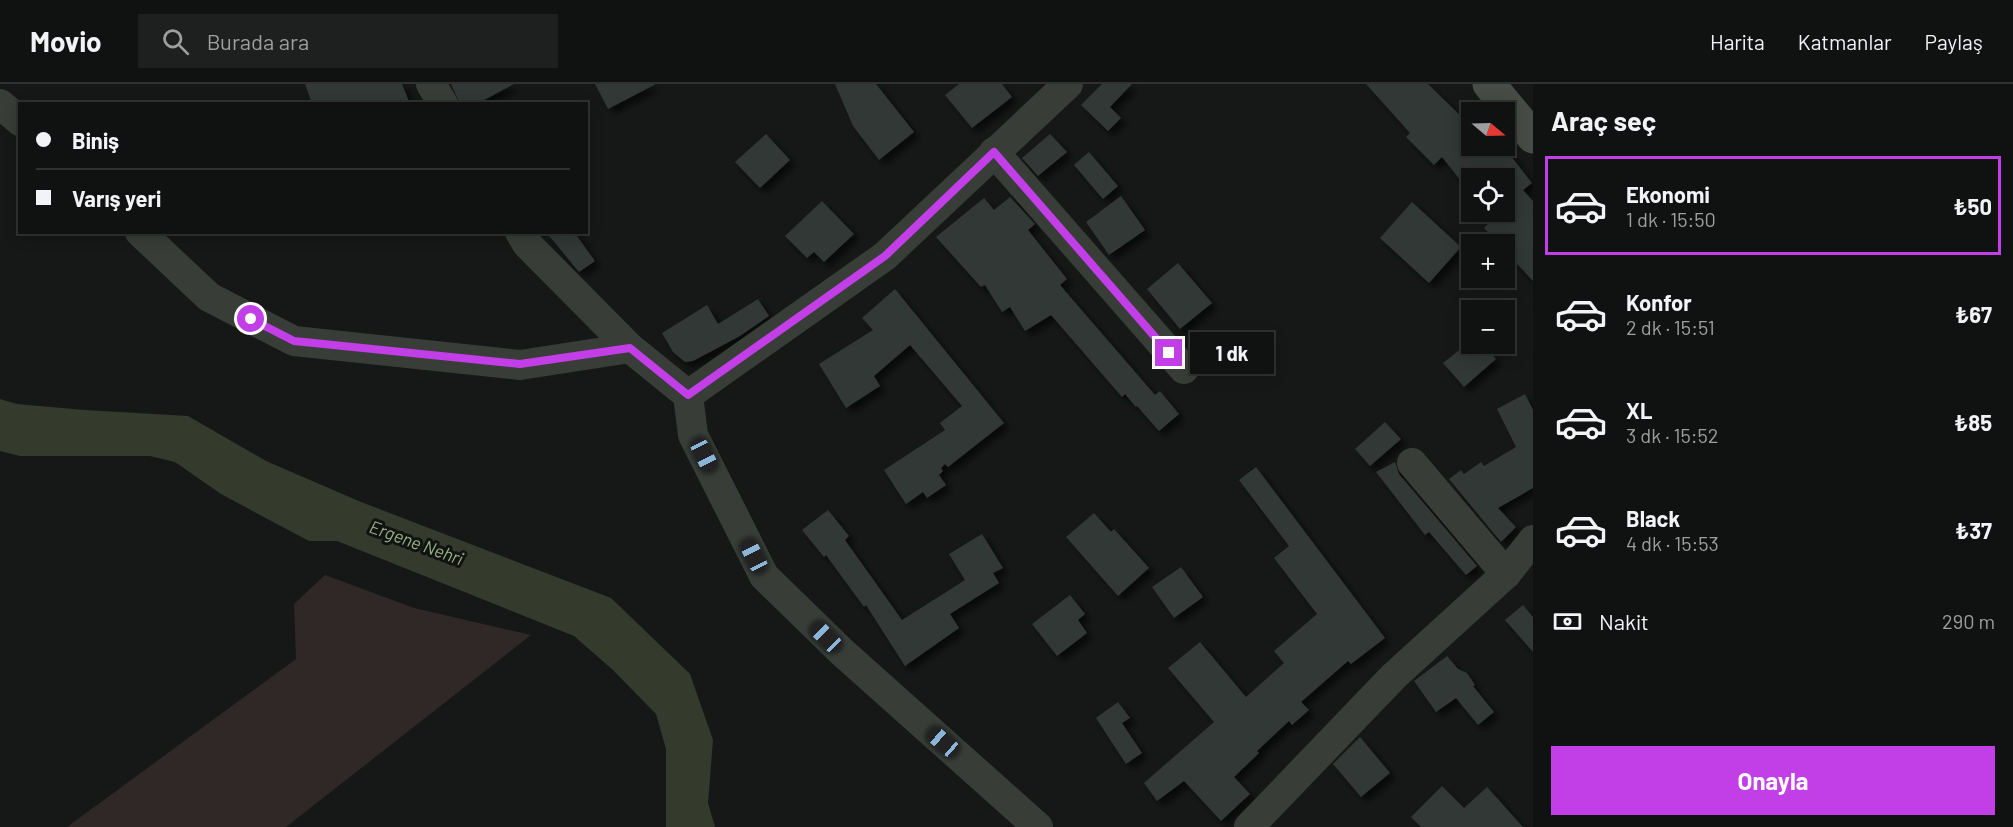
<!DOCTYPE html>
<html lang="tr">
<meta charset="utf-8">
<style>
:root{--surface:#101211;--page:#1e201f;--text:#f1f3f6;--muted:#9c9e9f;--line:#303231;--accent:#c23fe7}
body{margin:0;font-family:Barlow,sans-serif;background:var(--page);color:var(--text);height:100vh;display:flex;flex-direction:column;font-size:22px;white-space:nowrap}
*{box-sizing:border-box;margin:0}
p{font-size:20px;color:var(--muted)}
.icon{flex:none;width:33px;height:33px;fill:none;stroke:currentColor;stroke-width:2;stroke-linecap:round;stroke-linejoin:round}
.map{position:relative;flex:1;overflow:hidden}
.details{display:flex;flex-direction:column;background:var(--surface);width:480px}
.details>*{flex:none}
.top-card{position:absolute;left:18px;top:18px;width:570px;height:132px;border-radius:0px;box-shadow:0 3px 15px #0003,0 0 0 2px var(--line);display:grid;align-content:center;height:132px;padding:0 18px;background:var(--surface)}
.needle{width:39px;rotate:109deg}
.buttons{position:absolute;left:1461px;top:18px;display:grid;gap:12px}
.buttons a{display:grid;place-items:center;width:54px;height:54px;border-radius:0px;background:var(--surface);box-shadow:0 3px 15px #0003,0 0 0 2px var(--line);font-size:30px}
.end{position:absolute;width:27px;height:27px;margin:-14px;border:8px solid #c23fe7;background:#fff;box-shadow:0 0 0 3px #fff}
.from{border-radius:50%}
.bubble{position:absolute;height:42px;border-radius:0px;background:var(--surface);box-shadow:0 3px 15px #0003,0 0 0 2px var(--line);font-size:20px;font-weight:700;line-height:42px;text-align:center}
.car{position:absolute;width:18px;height:36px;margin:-18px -9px;border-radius:8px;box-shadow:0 0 4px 2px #0007;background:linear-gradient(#222 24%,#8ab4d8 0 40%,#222 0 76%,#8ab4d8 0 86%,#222 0)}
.top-card b{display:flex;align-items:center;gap:21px;height:57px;font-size:22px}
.top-card b+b{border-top:2px solid var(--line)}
.top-card i{width:15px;height:15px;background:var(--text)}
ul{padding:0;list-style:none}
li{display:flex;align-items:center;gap:18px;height:99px;margin:0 12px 9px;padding:0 6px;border:3px solid transparent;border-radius:0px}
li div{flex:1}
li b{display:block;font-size:22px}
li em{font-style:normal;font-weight:700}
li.current{border-color:var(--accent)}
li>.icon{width:54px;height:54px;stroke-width:1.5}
h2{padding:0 18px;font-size:27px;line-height:72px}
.pay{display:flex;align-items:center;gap:15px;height:66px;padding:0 18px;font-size:22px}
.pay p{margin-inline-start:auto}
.cta{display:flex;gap:12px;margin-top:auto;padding:12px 18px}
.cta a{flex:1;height:69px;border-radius:0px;background:var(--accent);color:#fff;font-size:24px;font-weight:700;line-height:69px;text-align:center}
header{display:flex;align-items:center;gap:36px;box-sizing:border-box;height:84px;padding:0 30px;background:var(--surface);border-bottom:2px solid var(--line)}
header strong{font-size:28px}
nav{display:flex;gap:33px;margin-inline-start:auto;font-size:21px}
.search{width:420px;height:54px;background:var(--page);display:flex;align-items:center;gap:15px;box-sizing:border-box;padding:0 21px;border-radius:0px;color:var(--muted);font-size:22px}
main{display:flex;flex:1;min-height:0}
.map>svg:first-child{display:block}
.green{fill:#302827}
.water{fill:#343b2d}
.building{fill:#333734;filter:url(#shadow)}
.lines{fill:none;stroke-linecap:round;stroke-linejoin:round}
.street{stroke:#383d38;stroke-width:30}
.secondary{stroke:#474d46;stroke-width:33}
.route{stroke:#c23fe7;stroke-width:8}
.labels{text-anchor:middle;stroke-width:6;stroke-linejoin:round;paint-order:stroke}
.water-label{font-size:18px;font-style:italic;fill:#96b082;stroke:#111312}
</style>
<header>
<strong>Movio</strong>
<div class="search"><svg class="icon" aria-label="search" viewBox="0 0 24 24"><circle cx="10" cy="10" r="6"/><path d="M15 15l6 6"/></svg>Burada ara</div>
<nav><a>Harita</a><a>Katmanlar</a><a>Paylaş</a></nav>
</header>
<main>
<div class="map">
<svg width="1533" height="743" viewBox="0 0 1533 743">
<defs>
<filter id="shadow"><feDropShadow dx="5.5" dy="5.5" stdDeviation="3" flood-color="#0009"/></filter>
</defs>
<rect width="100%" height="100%" fill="#161817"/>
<polygon class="green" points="325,491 414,524 531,551 286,743 67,743 296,575 294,520"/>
<polygon class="water" points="0,315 17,320 85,326 188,332 266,377 361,418 611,514 690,590 713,656 708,719 715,743 666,743 666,665 656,630 613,586 574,552 337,457 309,457 221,410 175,378 150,372 20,372 0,367"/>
<g class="building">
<polygon points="305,0 402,0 410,20 312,20"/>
<polygon points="451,0 514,0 477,20 460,20"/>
<polygon points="595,0 656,0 608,25"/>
<polygon points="835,0 876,0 914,48 879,76 853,42"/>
<polygon points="959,0 1002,0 1012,13 972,44 945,11"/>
<polygon points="1102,0 1132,0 1110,23 1121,34 1108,47 1081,21"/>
<polygon points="1366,0 1428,0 1472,43 1472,62 1503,62 1532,99 1523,106 1533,117 1533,197 1504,166 1504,160 1499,160 1484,144 1491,137 1484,128 1504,128 1504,94 1472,94 1472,111 1442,73 1434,81 1406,53 1410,49"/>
<polygon points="766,50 790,76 760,104 735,78"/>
<polygon points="1050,50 1067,68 1038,92 1022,74"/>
<polygon points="1089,68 1118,102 1103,115 1074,81"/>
<polygon points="1121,112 1145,146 1109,171 1086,138"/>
<polygon points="1010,113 1035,140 1028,146 1067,195 1060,201 1155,311 1160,307 1179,330 1159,347 1137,322 1136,323 1125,310 1122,313 1051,231 1025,247 1010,223 1002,228 985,201 981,203 936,153 984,114 994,126"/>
<polygon points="822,117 854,150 824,178 814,168 807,174 785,152"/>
<polygon points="1412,118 1461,163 1429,199 1380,154"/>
<polygon points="546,148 574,148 595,177 579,188"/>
<polygon points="1178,179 1212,219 1180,245 1147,205"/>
<polygon points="895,205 1004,339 948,383 945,380 941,384 943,387 939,391 946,401 927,414 923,408 906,420 884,386 945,346 940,339 962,322 910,261 874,292 880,302 846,324 819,280 873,246 862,234"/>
<polygon points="758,215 769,232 740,252 693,277 685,278 673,268 662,249 707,221 718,240"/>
<polygon points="1467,260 1483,260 1496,275 1464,303 1443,279"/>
<polygon points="1525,310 1533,326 1533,404 1498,424 1516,443 1501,458 1449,395 1461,386 1464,390 1481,378 1484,382 1516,363 1497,325"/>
<polygon points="1385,338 1401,355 1370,382 1355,365"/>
<polygon points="1395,378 1399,390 1477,482 1466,491 1429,448 1425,451 1376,388"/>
<polygon points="1256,383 1385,554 1351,580 1348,577 1301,618 1309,626 1292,641 1289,637 1257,667 1259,669 1234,693 1250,710 1221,737 1184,697 1157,717 1144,699 1214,638 1168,584 1200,558 1246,613 1284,579 1274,567 1317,530 1274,474 1289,462 1239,396"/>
<polygon points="828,426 849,452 845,456 902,536 965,496 949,470 982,450 1003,484 993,489 999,499 950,530 959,544 905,582 866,521 864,523 826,471 824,473 802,446"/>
<polygon points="1094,429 1111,448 1114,445 1149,484 1118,512 1066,453"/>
<polygon points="1181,483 1203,513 1174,534 1152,503"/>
<polygon points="1070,511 1085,530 1078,536 1087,549 1057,572 1032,540"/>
<polygon points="1523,521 1533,533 1533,568 1505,536"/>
<polygon points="1447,572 1458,585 1467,589 1475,601 1473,602 1494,628 1478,641 1456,614 1436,628 1414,597"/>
<polygon points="1118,618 1130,634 1122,639 1142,669 1126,680 1096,634"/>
<polygon points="1360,653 1390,689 1361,713 1333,680"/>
<polygon points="1442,702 1464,724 1487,703 1523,743 1421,743 1411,733"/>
</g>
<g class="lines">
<g class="street">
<polyline points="431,0 443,20"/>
<polyline points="0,20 20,37"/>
<polyline points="994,68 1184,285"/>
<polyline points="140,148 209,213 294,257 520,281 630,264"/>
<polyline points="520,148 527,160 630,264 688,311 693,351 764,492 842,568 1038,743"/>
<polyline points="688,311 885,172 1068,0"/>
<polyline points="1412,379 1506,490"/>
<polyline points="1249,743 1394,592 1506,490 1533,456"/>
</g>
<polyline class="secondary" points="1489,0 1533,53"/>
</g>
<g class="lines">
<polyline class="route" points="251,235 294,257 520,280 630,264 688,311 885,172 994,68 1169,269"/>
</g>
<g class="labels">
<g class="water-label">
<text transform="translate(416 459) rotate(20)" y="6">Ergene Nehri</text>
</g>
</g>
</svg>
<div class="buttons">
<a><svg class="needle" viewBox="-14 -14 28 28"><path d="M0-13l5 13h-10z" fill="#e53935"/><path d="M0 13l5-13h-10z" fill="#9c9e9f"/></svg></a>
<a><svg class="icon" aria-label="locate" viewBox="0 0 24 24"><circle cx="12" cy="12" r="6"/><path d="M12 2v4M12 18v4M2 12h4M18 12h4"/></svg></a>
<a>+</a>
<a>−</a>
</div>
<i class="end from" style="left:251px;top:235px"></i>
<i class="end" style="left:1169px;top:269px"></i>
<div class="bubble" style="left:1190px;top:248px;width:84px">1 dk</div>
<i class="car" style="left:704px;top:371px;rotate:153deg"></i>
<i class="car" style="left:754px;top:472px;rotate:333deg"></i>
<i class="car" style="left:826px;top:553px;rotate:315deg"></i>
<i class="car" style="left:943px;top:658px;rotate:311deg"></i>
<div class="top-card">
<b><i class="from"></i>Biniş</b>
<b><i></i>Varış yeri</b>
</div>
</div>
<section class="details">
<h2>Araç seç</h2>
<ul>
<li class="current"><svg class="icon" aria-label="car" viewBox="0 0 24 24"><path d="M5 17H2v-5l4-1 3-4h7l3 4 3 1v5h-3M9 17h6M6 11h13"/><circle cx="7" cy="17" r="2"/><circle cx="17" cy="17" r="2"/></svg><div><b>Ekonomi</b><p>1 dk · 15:50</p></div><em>₺50</em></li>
<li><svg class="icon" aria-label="car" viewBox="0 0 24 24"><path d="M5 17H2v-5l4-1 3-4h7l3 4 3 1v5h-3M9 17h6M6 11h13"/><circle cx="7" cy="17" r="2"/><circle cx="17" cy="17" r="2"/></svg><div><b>Konfor</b><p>2 dk · 15:51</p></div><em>₺67</em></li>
<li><svg class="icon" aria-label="car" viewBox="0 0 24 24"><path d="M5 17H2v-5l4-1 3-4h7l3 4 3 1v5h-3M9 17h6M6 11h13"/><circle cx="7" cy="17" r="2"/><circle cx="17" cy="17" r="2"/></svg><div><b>XL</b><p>3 dk · 15:52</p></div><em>₺85</em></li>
<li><svg class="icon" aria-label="car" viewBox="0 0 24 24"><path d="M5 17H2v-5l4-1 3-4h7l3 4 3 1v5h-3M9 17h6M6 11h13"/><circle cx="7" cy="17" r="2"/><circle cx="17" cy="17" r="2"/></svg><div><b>Black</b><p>4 dk · 15:53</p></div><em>₺37</em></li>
</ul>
<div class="pay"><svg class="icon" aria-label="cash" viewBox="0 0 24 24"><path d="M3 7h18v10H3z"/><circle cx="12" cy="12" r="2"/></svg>Nakit<p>290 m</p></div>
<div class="cta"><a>Onayla</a></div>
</section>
</main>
